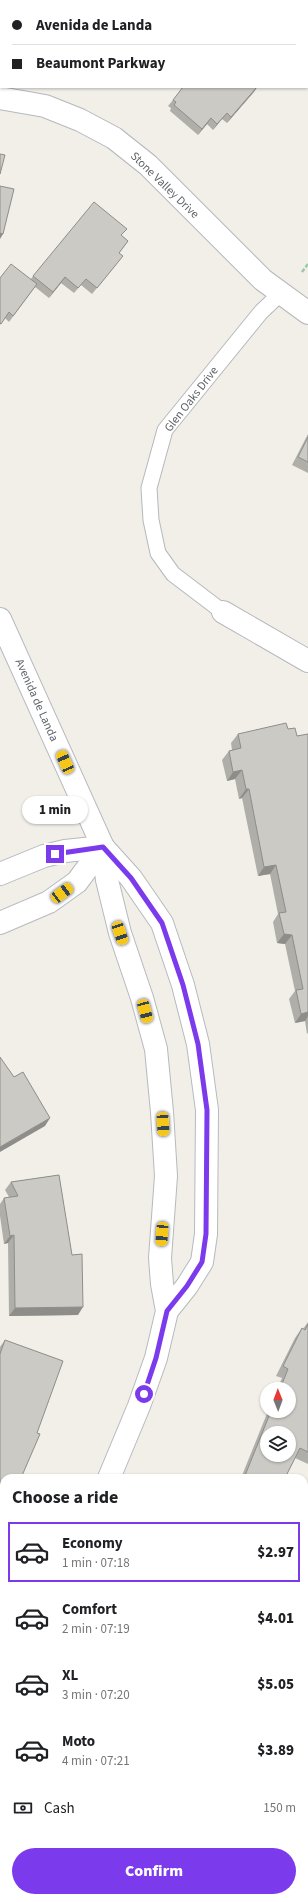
<!DOCTYPE html>
<meta charset="utf-8">
<style>
:root{--surface:#fff;--page:#f6f6f6;--text:#202124;--muted:#757577;--line:#e0e0e0;--accent:#7c3aed}
body{margin:0;font-family:"Source Sans 3",sans-serif;background:var(--page);color:var(--text);height:100vh;display:flex;flex-direction:column;font-size:15px;white-space:nowrap}
*{box-sizing:border-box;margin:0}
p{font-size:13px;color:var(--muted)}
.icon{flex:none;width:22px;height:22px;fill:none;stroke:currentColor;stroke-width:2;stroke-linecap:round;stroke-linejoin:round}
.map{position:relative;flex:1;overflow:hidden}
.sheet{position:absolute;left:0px;top:1474px;width:308px;height:428px;display:flex;flex-direction:column;background:var(--surface);border-radius:12px 12px 0 0;box-shadow:0 1px 3px #0004}
.sheet>*{flex:none}
.top-card{position:absolute;left:0px;top:0px;width:308px;height:88px;box-shadow:0 1px 3px #0004;display:grid;align-content:center;height:88px;padding:0 12px;background:var(--surface)}
.needle{width:26px;rotate:359deg}
.tools{position:absolute;left:260px;top:1382px;display:grid;gap:8px}
.tools a{display:grid;place-items:center;width:36px;height:36px;border-radius:50%;background:var(--surface);box-shadow:0 1px 3px #0004;font-size:20px}
.end{position:absolute;width:18px;height:18px;margin:-9px;border:5px solid #7c3aed;background:#fff;box-shadow:0 0 0 2px #fff}
.from{border-radius:50%}
.bubble{position:absolute;height:28px;border-radius:14px;background:var(--surface);box-shadow:0 1px 3px #0004;font-size:13px;font-weight:800;line-height:28px;text-align:center}
.car{position:absolute;width:12px;height:24px;margin:-12px -6px;border-radius:5px;box-shadow:0 0 3px 1px #0007;background:linear-gradient(#f5c518 24%,#345 0 40%,#f5c518 0 76%,#345 0 86%,#f5c518 0)}
.top-card b{display:flex;align-items:center;gap:14px;height:38px;font-size:15px}
.top-card b+b{border-top:1px solid var(--line)}
.top-card i{width:10px;height:10px;background:var(--text)}
ul{padding:0;list-style:none}
li{display:flex;align-items:center;gap:12px;height:60px;margin:0 8px 6px;padding:0 4px;border:2px solid transparent;border-radius:0px}
li div{flex:1}
li b{display:block;font-size:15px}
li em{font-style:normal;font-weight:800}
li.current{border-color:var(--accent)}
li>.icon{width:36px;height:36px;stroke-width:1.5}
h2{padding:0 12px;font-size:18px;line-height:48px}
.pay{display:flex;align-items:center;gap:10px;height:44px;padding:0 12px;font-size:15px}
.pay p{margin-inline-start:auto}
.cta{display:flex;gap:8px;margin-top:auto;padding:8px 12px}
.cta a{flex:1;height:46px;border-radius:24px;background:var(--accent);color:#fff;font-size:16px;font-weight:800;line-height:46px;text-align:center}
.map>svg:first-child{display:block}
.education{fill:#e1ded6}
.lines{fill:none;stroke-linecap:round;stroke-linejoin:round}
.lane-casing{stroke:#b5b8bc;stroke-width:17}
.street-casing{stroke:#b5b8bc;stroke-width:24}
.secondary-casing{stroke:#b6babf;stroke-width:24}
.path{stroke:#9cc7a9;stroke-width:2.5;stroke-dasharray:4 2;stroke-linecap:butt}
.lane{stroke:#fff;stroke-width:15}
.street{stroke:#fff;stroke-width:22}
.secondary{stroke:#fff;stroke-width:22}
.wall{fill:#afaea9}
.shaded-wall{fill:#8f8d8a}
.building{fill:#cccac5;stroke:#8f8d8a;fill-rule:evenodd}
.route{stroke:#7c3aed;stroke-width:5}
.labels{text-anchor:middle;stroke-width:3;stroke-linejoin:round;paint-order:stroke}
.street-label{font-size:12px;fill:#5f6368;stroke:#fff}
</style>
<div class="map">
<svg width="308" height="1902" viewBox="0 0 308 1902">
<rect width="100%" height="100%" fill="#f1efe8"/>
<polygon class="education" points="4,1870 4,1898 86,1898 90,1902 0,1902 0,1878"/>
<g class="lines">
<defs>
<polyline id="lane" points="223,612 173,574 158,553 151,520 149,488 165,430 261,312 280,294"/>
<g id="street">
<polyline points="0,98 45,106 80,120 114,138 148,165 263,280 308,313"/>
<polyline points="223,612 308,661"/>
<polyline points="304,1648 308,1639"/>
<polyline points="0,1791 4,1794"/>
<polyline points="155,1902 159,1898"/>
</g>
<g id="secondary">
<polyline points="0,619 103,847 131,878 162,923 183,985 198,1044 207,1110 206,1234 202,1262 187,1286 167,1311"/>
<polyline points="103,847 107,880 120,933 142,998 156,1049 162,1112 166,1176 160,1258 162,1284 167,1311 156,1358 139,1406 109,1478"/>
<polyline points="0,874 44,856 65,851 103,847"/>
<polyline points="0,923 49,902 77,882 103,847"/>
<polyline points="0,1737 4,1728"/>
</g>
</defs>
<use href="#lane" class="lane-casing"/>
<use href="#street" class="street-casing"/>
<use href="#secondary" class="secondary-casing"/>
<polyline class="path" points="302,272 308,264"/>
<use href="#lane" class="lane"/>
<use href="#street" class="street"/>
<use href="#secondary" class="secondary"/>
</g>
<g class="wall">
<polygon points="257,87 227,123 222,119 213,130 207,124 198,135 170,111 171,108 168,106 173,100"/>
<polygon points="122,236 128,241 119,253 118,262 92,294 81,285 74,293 61,283 49,298 35,287 9,322 5,318 0,325 0,278 31,279 33,276"/>
<polygon points="308,434 308,473 292,465"/>
<polygon points="288,729 297,736 308,734 308,1033 307,1034 305,1021 295,1023 289,999 295,991 285,944 277,943 273,922 278,914 270,874 258,876 242,798 239,799 235,779 227,781 222,760 229,751 232,750 231,743 238,734"/>
<polygon points="59,1175 78,1315 9,1316 8,1243 4,1244 0,1216 0,1204 4,1198 9,1197 5,1190 11,1182"/>
<polygon points="308,1322 308,1464 295,1458 285,1478 241,1478 268,1411 289,1411 289,1389 277,1389 282,1378 276,1376 295,1338 302,1328 303,1329"/>
<polygon points="5,1340 4,1478 0,1530 0,1347"/>
<polygon points="304,1811 308,1813 308,1860 304,1858"/>
<polygon points="246,1898 304,1898 308,1902 251,1902"/>
</g>
<g class="shaded-wall">
<polygon points="257,87 254,92 227,123 231,117"/>
<polygon points="227,113 222,119 213,130 217,124"/>
<polygon points="211,118 207,124 198,135 202,129"/>
<polygon points="0,233 3,234 0,239"/>
<polygon points="65,277 61,283 49,298 53,292"/>
<polygon points="242,770 235,779 227,781 233,772"/>
<polygon points="246,789 249,789 242,798 239,799"/>
<polygon points="276,865 270,874 258,876 264,867"/>
<polygon points="284,934 292,935 285,944 277,943"/>
<polygon points="308,1012 308,1016 305,1021 295,1023 301,1014"/>
<polygon points="50,1118 45,1126 0,1152 0,1147"/>
<polygon points="14,1235 8,1243 4,1244 10,1236"/>
<polygon points="83,1307 78,1315 9,1316 15,1308"/>
</g>
<g class="building">
<polygon points="22,0 82,0 81,1 22,1"/>
<polygon points="123,0 167,0 167,1 122,1"/>
<polygon points="183,87 257,87 231,117 227,113 217,124 211,118 202,129 174,105 176,102 173,100"/>
<polygon points="0,154 5,155 0,174"/>
<polygon points="0,186 14,189 3,234 0,233"/>
<polygon points="94,202 127,229 121,235 128,241 119,253 123,256 97,288 86,279 78,288 65,277 53,292 33,276"/>
<polygon points="11,264 37,284 13,316 9,312 1,324 0,323 0,278"/>
<polygon points="308,437 308,462 298,457"/>
<polygon points="286,723 288,729 295,728 297,736 308,734 308,1012 301,1014 296,990 303,989 292,935 284,934 279,913 286,912 276,865 264,867 249,789 246,789 242,770 233,772 229,751 241,748 238,734"/>
<polygon points="0,1057 14,1077 23,1072 50,1118 0,1147"/>
<polygon points="59,1175 72,1255 82,1254 83,1307 15,1308 14,1235 10,1236 4,1198 18,1196 11,1182"/>
<path d="M308,1324V1452L300,1448L285,1478H244L271,1411H289V1389H280L288,1369L283,1366L302,1328L305,1330ZM267,1433H289V1455H267Z"/>
<polygon points="5,1340 63,1361 37,1433 40,1434 21,1478 4,1478 4,1521 0,1530 0,1354"/>
<polygon points="304,1811 308,1813 308,1850 304,1848"/>
<polygon points="304,1878 308,1882 308,1902 272,1902 266,1898 304,1898"/>
</g>
<g class="lines">
<polyline class="route" points="55,854 103,847 131,878 162,923 183,985 198,1044 207,1110 206,1234 202,1262 187,1286 167,1311 156,1358 144,1394"/>
</g>
<g class="labels">
<g class="street-label">
<text transform="translate(165 185) rotate(44)" y="4">Stone Valley Drive</text>
<text transform="translate(191 399) rotate(-52)" y="4">Glen Oaks Drive</text>
<text transform="translate(37 700) rotate(66)" y="4">Avenida de Landa</text>
</g>
</g>
</svg>
<div class="tools">
<a><svg class="needle" viewBox="-14 -14 28 28"><path d="M0-13l5 13h-10z" fill="#e53935"/><path d="M0 13l5-13h-10z" fill="#757577"/></svg></a>
<a><svg class="icon" aria-label="layers" viewBox="0 0 24 24"><path d="M12 4l9 5-9 5-9-5zM3 14l9 5 9-5"/></svg></a>
</div>
<i class="end from" style="left:144px;top:1394px"></i>
<i class="end" style="left:55px;top:854px"></i>
<div class="bubble" style="left:22px;top:796px;width:66px">1 min</div>
<i class="car" style="left:65px;top:762px;rotate:336deg"></i>
<i class="car" style="left:62px;top:893px;rotate:53deg"></i>
<i class="car" style="left:120px;top:933px;rotate:161deg"></i>
<i class="car" style="left:145px;top:1011px;rotate:165deg"></i>
<i class="car" style="left:163px;top:1124px;rotate:177deg"></i>
<i class="car" style="left:162px;top:1234px;rotate:184deg"></i>
<div class="top-card">
<b><i class="from"></i>Avenida de Landa</b>
<b><i></i>Beaumont Parkway</b>
</div>
<section class="sheet">
<h2>Choose a ride</h2>
<ul>
<li class="current"><svg class="icon" aria-label="car" viewBox="0 0 24 24"><path d="M5 17H2v-5l4-1 3-4h7l3 4 3 1v5h-3M9 17h6M6 11h13"/><circle cx="7" cy="17" r="2"/><circle cx="17" cy="17" r="2"/></svg><div><b>Economy</b><p>1 min · 07:18</p></div><em>$2.97</em></li>
<li><svg class="icon" aria-label="car" viewBox="0 0 24 24"><path d="M5 17H2v-5l4-1 3-4h7l3 4 3 1v5h-3M9 17h6M6 11h13"/><circle cx="7" cy="17" r="2"/><circle cx="17" cy="17" r="2"/></svg><div><b>Comfort</b><p>2 min · 07:19</p></div><em>$4.01</em></li>
<li><svg class="icon" aria-label="car" viewBox="0 0 24 24"><path d="M5 17H2v-5l4-1 3-4h7l3 4 3 1v5h-3M9 17h6M6 11h13"/><circle cx="7" cy="17" r="2"/><circle cx="17" cy="17" r="2"/></svg><div><b>XL</b><p>3 min · 07:20</p></div><em>$5.05</em></li>
<li><svg class="icon" aria-label="car" viewBox="0 0 24 24"><path d="M5 17H2v-5l4-1 3-4h7l3 4 3 1v5h-3M9 17h6M6 11h13"/><circle cx="7" cy="17" r="2"/><circle cx="17" cy="17" r="2"/></svg><div><b>Moto</b><p>4 min · 07:21</p></div><em>$3.89</em></li>
</ul>
<div class="pay"><svg class="icon" aria-label="cash" viewBox="0 0 24 24"><path d="M3 7h18v10H3z"/><circle cx="12" cy="12" r="2"/></svg>Cash<p>150 m</p></div>
<div class="cta"><a>Confirm</a></div>
</section>
</div>
